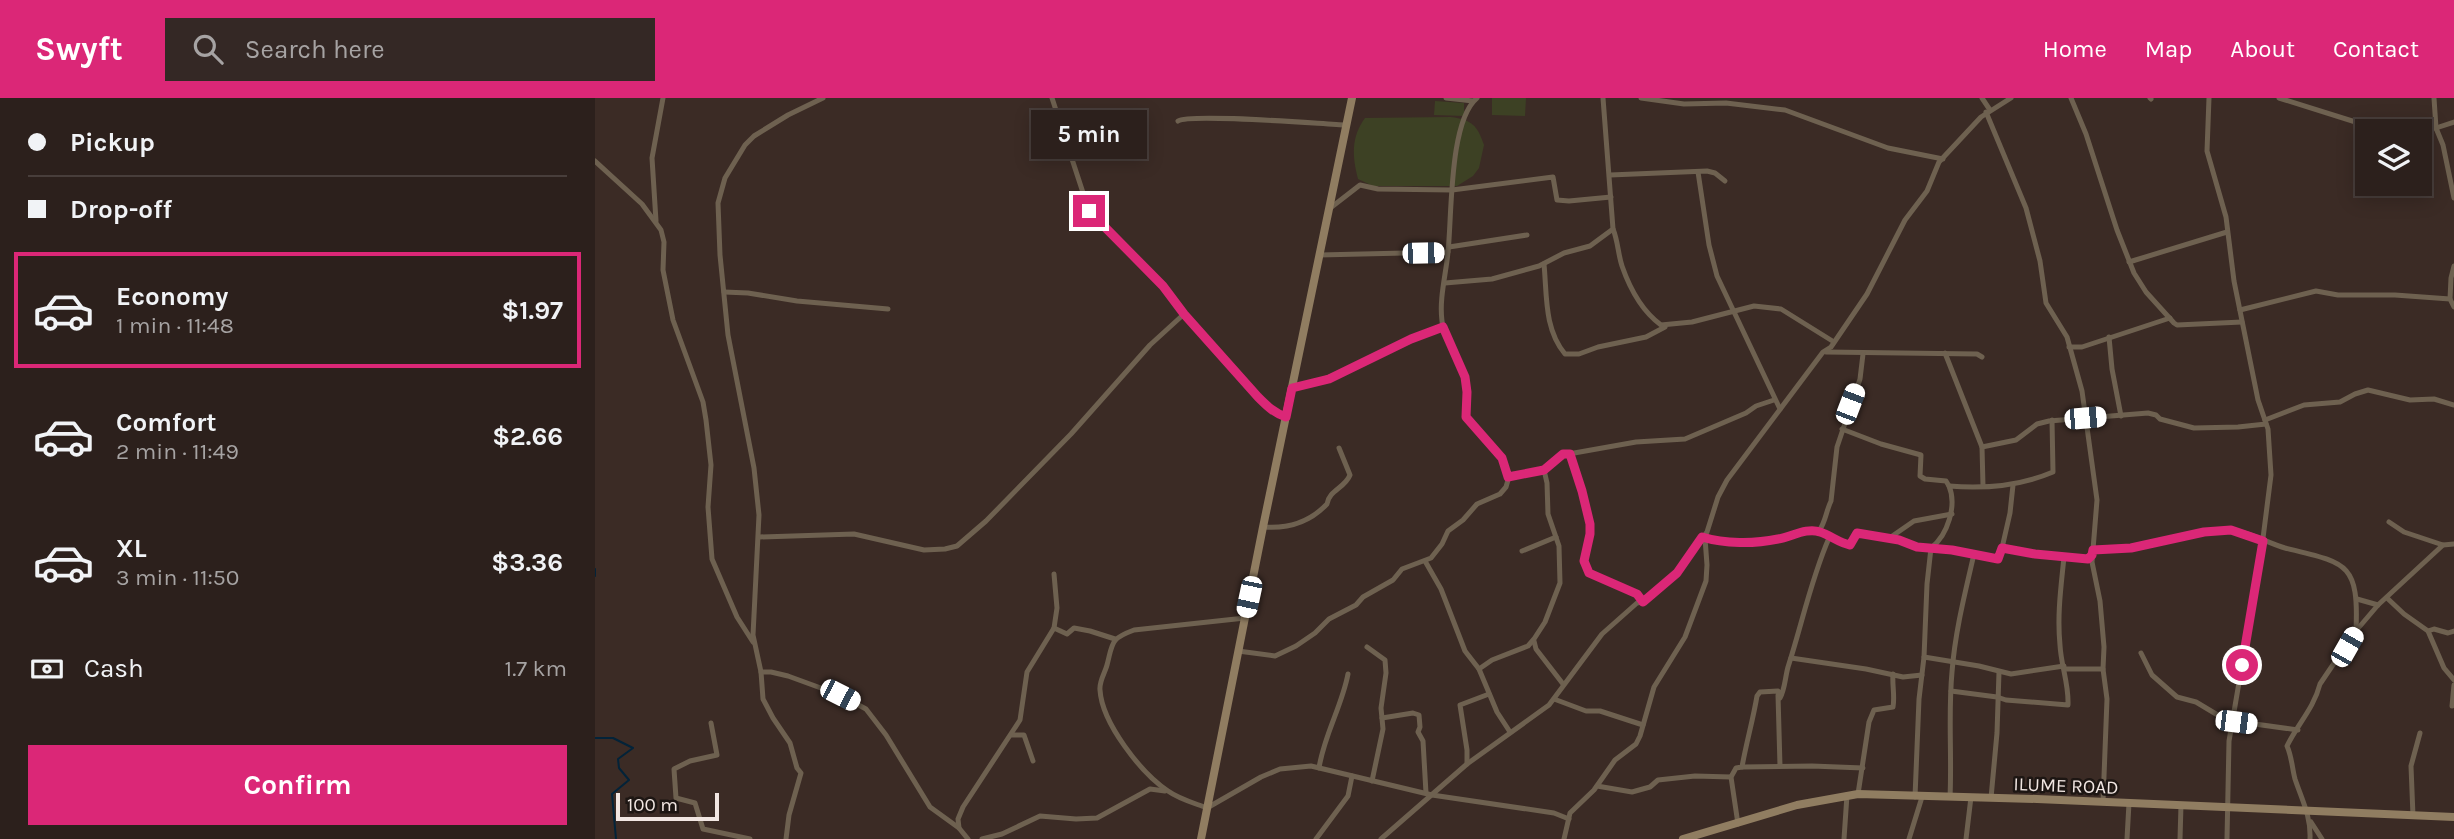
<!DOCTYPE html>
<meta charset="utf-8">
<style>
:root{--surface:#2c201c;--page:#342825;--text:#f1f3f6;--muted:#a6a3a3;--line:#483e3b;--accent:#db2777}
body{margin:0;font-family:Karla,sans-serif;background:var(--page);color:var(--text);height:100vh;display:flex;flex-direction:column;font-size:26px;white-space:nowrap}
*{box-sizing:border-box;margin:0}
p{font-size:23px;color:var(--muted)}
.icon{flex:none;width:38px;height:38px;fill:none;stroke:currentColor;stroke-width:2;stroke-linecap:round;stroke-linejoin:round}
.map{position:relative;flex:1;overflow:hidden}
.drawer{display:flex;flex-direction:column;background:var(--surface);width:595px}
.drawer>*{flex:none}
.banner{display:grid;align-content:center;height:154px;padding:0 28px;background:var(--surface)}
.buttons{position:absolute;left:1760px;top:21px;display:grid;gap:14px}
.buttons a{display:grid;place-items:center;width:77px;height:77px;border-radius:0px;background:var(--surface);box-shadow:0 4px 18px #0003,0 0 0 2px var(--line);font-size:35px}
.scale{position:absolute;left:21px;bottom:18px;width:103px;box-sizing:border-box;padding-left:7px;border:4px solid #f1e6e2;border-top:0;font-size:19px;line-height:24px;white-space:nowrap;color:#f1e6e2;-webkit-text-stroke:5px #1d1613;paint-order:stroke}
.end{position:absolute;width:32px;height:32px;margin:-16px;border:9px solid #db2777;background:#fff;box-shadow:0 0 0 4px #fff}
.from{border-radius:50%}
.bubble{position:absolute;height:49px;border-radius:0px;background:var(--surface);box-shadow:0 4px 18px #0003,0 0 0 2px var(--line);font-size:23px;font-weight:700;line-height:49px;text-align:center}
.car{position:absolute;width:21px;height:42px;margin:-21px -10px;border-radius:9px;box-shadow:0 0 5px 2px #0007;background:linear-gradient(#fff 24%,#345 0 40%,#fff 0 76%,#345 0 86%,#fff 0)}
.banner b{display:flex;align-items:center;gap:24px;height:66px;font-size:26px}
.banner b+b{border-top:2px solid var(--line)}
.banner i{width:18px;height:18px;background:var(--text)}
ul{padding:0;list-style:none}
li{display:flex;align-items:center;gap:21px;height:116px;margin:0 14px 10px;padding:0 14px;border:4px solid transparent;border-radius:0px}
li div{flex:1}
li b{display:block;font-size:26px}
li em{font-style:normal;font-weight:700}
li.selected{border-color:var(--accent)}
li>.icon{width:63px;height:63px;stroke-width:1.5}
.pay{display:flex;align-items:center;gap:18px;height:77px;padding:0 28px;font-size:26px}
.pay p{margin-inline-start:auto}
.cta{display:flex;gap:14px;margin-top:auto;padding:14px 28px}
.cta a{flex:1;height:80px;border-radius:0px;background:var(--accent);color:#fff;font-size:28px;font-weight:700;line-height:80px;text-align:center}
header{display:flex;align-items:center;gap:42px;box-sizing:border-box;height:98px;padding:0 35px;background:var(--accent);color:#fff}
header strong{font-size:33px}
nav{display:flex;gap:38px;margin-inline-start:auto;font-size:24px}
.search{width:490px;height:63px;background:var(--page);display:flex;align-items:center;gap:18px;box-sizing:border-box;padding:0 24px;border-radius:0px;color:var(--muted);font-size:26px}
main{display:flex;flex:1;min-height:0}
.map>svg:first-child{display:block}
.green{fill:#3d4124}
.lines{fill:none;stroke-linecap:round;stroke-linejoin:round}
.stream{stroke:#032339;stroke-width:2}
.street{stroke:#6e6150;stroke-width:5}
.secondary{stroke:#907d61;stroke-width:8}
.route{stroke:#db2777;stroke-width:9}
.labels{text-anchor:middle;stroke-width:5;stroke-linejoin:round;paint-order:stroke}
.street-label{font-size:19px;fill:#f1e6e2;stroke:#1d1613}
</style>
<header>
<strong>Swyft</strong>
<div class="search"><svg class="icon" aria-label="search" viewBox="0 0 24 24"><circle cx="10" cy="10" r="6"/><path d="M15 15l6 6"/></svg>Search here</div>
<nav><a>Home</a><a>Map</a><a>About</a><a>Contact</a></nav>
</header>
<main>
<section class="drawer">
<div class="banner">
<b><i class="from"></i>Pickup</b>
<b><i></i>Drop-off</b>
</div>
<ul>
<li class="selected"><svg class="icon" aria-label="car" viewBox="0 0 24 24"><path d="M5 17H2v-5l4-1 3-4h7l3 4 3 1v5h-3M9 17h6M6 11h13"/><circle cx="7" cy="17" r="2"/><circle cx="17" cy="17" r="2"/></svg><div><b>Economy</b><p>1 min · 11:48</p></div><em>$1.97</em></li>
<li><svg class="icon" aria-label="car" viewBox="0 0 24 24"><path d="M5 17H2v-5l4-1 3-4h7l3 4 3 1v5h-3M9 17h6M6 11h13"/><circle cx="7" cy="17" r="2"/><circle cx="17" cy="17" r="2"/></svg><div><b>Comfort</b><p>2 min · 11:49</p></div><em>$2.66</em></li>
<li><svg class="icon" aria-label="car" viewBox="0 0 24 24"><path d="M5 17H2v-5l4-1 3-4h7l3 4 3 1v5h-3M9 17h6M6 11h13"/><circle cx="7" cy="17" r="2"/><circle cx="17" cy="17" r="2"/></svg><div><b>XL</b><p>3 min · 11:50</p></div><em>$3.36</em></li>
</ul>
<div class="pay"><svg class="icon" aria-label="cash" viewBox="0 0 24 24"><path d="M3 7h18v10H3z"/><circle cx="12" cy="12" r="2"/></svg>Cash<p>1.7 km</p></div>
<div class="cta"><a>Confirm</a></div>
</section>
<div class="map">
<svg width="1859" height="741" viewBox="0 0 1859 741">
<rect width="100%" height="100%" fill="#3b2b25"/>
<g class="green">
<polygon points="897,0 931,0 930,18 897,17"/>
<polygon points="840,3 869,5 869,18 839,17"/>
<path d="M856,19C877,22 882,27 889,47L884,70L878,78L862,88H778L763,81C757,58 756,39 770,20Z"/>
</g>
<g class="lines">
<g class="stream">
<polyline points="0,471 0,478"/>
<polyline points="0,640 18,640 38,650 23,661 24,670 34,682 17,696 21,741"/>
</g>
<g class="street">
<polyline points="457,0 494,113 568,188 622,254 674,311 691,319"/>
<polyline points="851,0 878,3"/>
<polyline points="1046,0 1089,6 1131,5 1190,12 1293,50 1348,61"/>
<polyline points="1387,0 1395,12"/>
<polyline points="1476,0 1491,36 1522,132 1539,175 1551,194 1579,225 1582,227 1647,224"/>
<polyline points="1555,0 1556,1"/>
<polyline points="1614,0 1612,53 1631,119 1639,183 1663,302 1673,331 1676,377 1666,456 1634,643 1632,741"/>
<polyline points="1684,0 1786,32 1841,30 1859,24"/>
<polyline points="1839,0 1841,30 1848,47 1859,100"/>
<polyline points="1391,14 1431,110 1445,163 1451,205 1472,239 1487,293 1502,402 1497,464 1505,503 1509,549 1508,571 1512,601 1508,704"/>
<path d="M583,23C595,15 726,26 751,27"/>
<polyline points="0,63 47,106 66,132 69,144 68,172 78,222 108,304 111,322 116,367 113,409 117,461 142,519 158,544"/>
<polyline points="1103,74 1114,147 1122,178 1185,311"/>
<polyline points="1015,77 1112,73 1120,75 1130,83"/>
<polyline points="734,111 765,87 783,91 857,92 958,79 962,102 974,103 1016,99"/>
<polyline points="61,123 57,60 68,0"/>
<path d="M1018,131C1023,143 1023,156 1027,168C1035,191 1047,213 1066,227L1097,224L1159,208L1186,211L1239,244"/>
<polyline points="854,149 932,137"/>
<polyline points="724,157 853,154"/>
<polyline points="1534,164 1632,134"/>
<path d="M949,166C952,197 949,231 970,256H984L1003,249L1051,239L1070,229"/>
<polyline points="850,185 897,181 944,168 969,155 995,148 1018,131 1008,0"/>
<polyline points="129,194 153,195 202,203 293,211"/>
<polyline points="1855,201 1856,180 1859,168"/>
<polyline points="1645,212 1721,193 1743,197 1800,197 1855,201 1859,209"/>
<polyline points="1514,239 1517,271 1526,318"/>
<polyline points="1474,249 1487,249 1575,220"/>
<polyline points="1231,254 1382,256 1387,259"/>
<polyline points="1350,255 1387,349 1388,388"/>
<path d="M697,290C752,278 796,249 848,229"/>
<polyline points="1670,322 1709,307 1745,304 1760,296 1773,292 1815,302 1839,301 1859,307"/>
<polyline points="1247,331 1286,346 1326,357 1325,378 1330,381 1351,383 1354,388"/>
<polyline points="1387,349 1421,342 1442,326 1454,323 1553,315 1561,317 1565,321 1599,330 1643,329 1671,326"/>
<polyline points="975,356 987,393 995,426 995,436 989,463 994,475 1042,496 1048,504"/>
<polyline points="913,379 949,372 968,357 1041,344 1090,341 1151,315 1161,308 1179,302"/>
<polyline points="1794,424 1809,434 1848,447"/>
<path d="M668,429C692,431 715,424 732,406C734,392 750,390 755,377L744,350"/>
<path d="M1224,433C1231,423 1231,413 1236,403L1242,349L1265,281L1268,256"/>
<polyline points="164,439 259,436 329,452 350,451 362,448 391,423 476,336 555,247 589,216"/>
<path d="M1110,440L1123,444L1168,443L1183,441L1205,434L1224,433L1234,440L1255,448L1262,435L1304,442L1322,449L1357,452L1403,461L1407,450L1415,453C1432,455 1484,466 1497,457"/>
<polyline points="1293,441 1319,423 1357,416"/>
<polyline points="1407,450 1415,415 1418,387"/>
<path d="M1498,452C1514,450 1529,451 1545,448C1574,442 1605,430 1635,432C1653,433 1672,445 1690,450C1751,465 1764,464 1761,532"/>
<polyline points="927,453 961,439"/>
<polyline points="830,463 846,491 870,553 884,571 902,614 915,634"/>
<polyline points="1792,500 1809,516 1833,533 1849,570 1859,582"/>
<polyline points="1762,501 1783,507"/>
<path d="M650,520L539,532C515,541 518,544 512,567C510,575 504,583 505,592C507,625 546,675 573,693C584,701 599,705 612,710L666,679L685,671L716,668L837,697L959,715L974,721"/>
<polyline points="459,530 472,536 479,530 495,533 520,541"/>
<polyline points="1833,533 1839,531 1853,535 1859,533"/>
<polyline points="939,543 941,551 968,586"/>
<polyline points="772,549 790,562 791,575 786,610 788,631 777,683"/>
<path d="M643,553L680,558L701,548L720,535L734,521L761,507L768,499L798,482L807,471L836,460L847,446L853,433L868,422L882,406L905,396L911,389L913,382L910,366L903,355L871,319C869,307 874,295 871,282C866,262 849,245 847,223C844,201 851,176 853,154C857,118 854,23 882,0"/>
<polyline points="1546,555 1557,577 1582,599 1601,604 1631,622 1703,632"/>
<polyline points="1329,559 1384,568 1416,576 1469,568"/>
<polyline points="1196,560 1271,571 1308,579 1327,577"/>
<polyline points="884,571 897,562 933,548 939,541 950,524 965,485 964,448 953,416 952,385 949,372"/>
<polyline points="1470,571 1508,571"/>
<polyline points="166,574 176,574 193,578 245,597 271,611 291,637 335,709 364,730 373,741"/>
<path d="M1356,593L1402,599L1411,602L1473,607C1474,586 1466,568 1465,547C1462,517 1466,489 1469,459"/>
<polyline points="1183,597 1185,668"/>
<polyline points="959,601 991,613 1005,613 1048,627"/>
<polyline points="1857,608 1859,587"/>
<polyline points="787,620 818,615 824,617 825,629 823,634 828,643 831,695"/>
<polyline points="116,625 122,657 95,663 79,671 81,700 100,705 108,731 155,741"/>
<polyline points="417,637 429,637 438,663"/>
<polyline points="872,666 872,652 865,607 894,596"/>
<polyline points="1147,669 1217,668 1268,670"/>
<path d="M724,670C729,637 747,608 753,576"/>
<polyline points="1002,688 1037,694 1055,689 1063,682 1100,678 1136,679"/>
<path d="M1263,696L1274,624L1279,612L1298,609C1300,598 1297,587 1298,576"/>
<path d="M1320,699L1324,601L1329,559L1332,486L1336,450C1353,437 1362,407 1354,388C1390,391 1425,388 1458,374L1457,322"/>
<path d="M1355,699C1357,657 1353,616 1357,574C1360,534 1370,495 1379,456"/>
<polyline points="1396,700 1402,635 1404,574"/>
<polyline points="1818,718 1816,668 1825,635"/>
<polyline points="1716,724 1727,741"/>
<path d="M1143,726L1136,679L1141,670L1147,669C1151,646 1158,622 1162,598L1165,594L1183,593L1185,600C1190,591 1190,580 1193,569C1207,526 1216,481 1234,440"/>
<polyline points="364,730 363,721 368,709 425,622 432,574 459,530 462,510 459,476"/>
<polyline points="191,741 194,717 206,675 202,670 195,645 178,620 168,601 166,574 158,537 164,417 159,370 133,237 125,157 123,105 130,80 150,47 159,38 193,17 228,0"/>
<polyline points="387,741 407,736 445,718 481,721 502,720 555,691 570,693"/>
<polyline points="721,741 753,698 757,678"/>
<polyline points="786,741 872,666 954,607 1007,536 1042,505 1048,504 1082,475 1092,462 1112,434 1123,399 1132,382 1228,254 1236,249 1272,196 1310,122 1332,93 1344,64 1386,19 1416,0"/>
<polyline points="969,741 975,715 999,692 1020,662 1041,646 1045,638 1059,589 1090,539 1111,483 1112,467 1110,440"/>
<polyline points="1249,741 1252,697"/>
<polyline points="1314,741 1327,699"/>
<polyline points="1371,741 1376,699"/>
<polyline points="1532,741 1534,705"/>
<polyline points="1585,741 1586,707"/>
<path d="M1715,741C1716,718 1707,702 1700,681C1697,670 1697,659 1692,648C1702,627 1719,610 1725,586L1760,534L1783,507L1848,447L1859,446"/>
</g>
<g class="secondary">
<polyline points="606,741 668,429 757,0"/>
<polyline points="1088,741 1202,707 1263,696 1442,701 1859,719"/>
</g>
</g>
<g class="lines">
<path class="route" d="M494,113L568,188L589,216L663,299C672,308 679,315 691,319L697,290L734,281L816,241L848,229L870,279L872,294L871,319L907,360L913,379L949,372L968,356H975L987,393L995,426V436L989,463L994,475L1042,496L1048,504L1082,475L1107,439C1130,446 1159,446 1183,441C1196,439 1212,429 1225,434C1235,437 1244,445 1255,447L1262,435L1304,442L1322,449L1357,452L1403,461L1407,450L1440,456L1493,461L1497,457L1498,452L1536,450L1609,434L1636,432L1668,443L1647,567"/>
</g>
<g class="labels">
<g class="street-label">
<text transform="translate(1471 687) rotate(2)" y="7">ILUME ROAD</text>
</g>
</g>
</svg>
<div class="buttons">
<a><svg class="icon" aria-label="layers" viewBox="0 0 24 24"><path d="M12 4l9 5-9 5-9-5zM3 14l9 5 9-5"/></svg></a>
</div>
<div class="scale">100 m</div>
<i class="end from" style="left:1647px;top:567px"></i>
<i class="end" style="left:494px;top:113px"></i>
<div class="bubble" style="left:436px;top:12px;width:116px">5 min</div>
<i class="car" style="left:828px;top:155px;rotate:89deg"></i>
<i class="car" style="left:1255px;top:306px;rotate:21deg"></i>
<i class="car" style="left:1490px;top:320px;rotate:85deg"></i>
<i class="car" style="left:654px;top:499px;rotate:192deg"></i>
<i class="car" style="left:1752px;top:549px;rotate:30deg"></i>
<i class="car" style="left:245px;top:597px;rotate:117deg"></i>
<i class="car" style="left:1641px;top:624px;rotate:97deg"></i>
</div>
</main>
